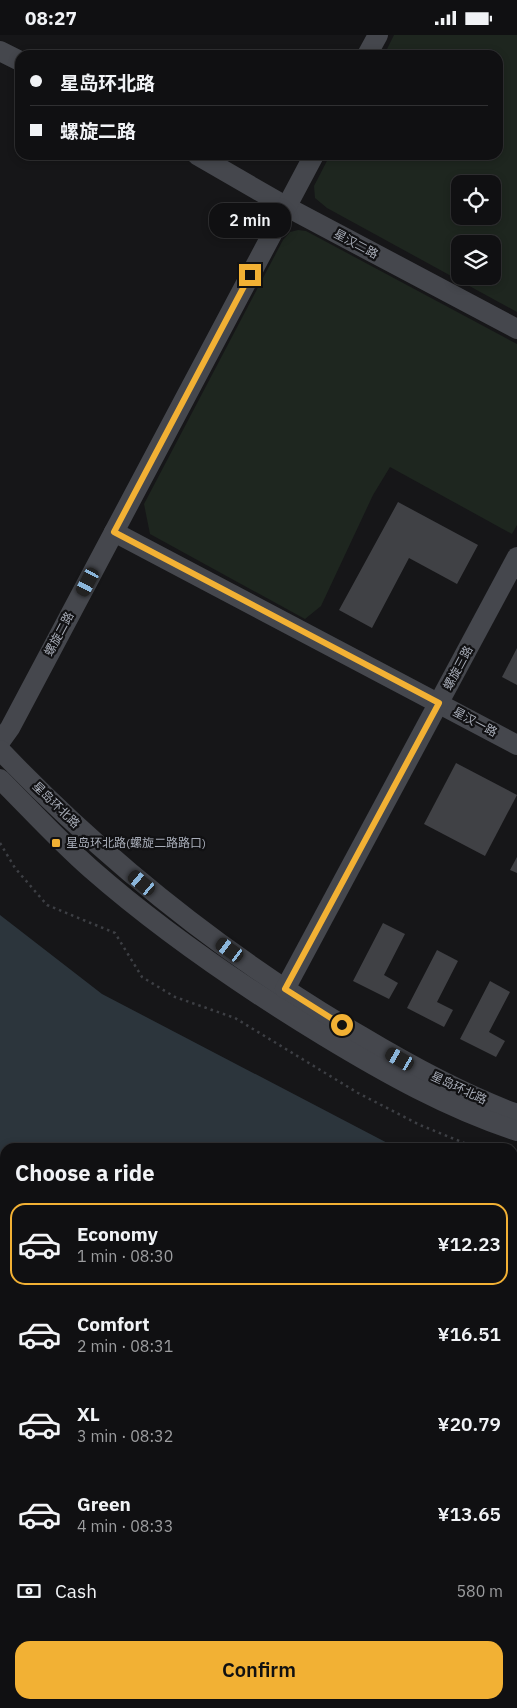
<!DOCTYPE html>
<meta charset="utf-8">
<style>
:root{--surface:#101012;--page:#1e1e20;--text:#f1f3f6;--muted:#9c9d9f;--line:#303032;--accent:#f2b134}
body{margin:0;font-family:"IBM Plex Sans","Noto Sans SC",sans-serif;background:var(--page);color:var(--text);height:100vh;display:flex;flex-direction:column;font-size:19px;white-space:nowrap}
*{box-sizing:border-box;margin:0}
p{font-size:16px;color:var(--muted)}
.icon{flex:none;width:28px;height:28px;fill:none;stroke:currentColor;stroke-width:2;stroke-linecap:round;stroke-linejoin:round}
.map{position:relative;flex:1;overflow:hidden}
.panel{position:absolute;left:0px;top:1108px;width:518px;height:566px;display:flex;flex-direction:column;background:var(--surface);border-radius:15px 15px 0 0;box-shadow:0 2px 8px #0003,0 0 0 1px var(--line)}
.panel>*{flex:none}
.hud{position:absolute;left:15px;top:15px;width:488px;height:110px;border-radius:15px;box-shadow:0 2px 8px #0003,0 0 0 1px var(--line);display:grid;align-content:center;height:110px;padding:0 15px;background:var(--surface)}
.fabs{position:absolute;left:451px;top:140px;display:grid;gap:10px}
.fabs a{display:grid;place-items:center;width:50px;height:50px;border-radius:10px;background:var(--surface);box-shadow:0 2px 8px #0003,0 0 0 1px var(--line);font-size:25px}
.end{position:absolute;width:22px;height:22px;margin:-11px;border:6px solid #f2b134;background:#111;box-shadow:0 0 0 2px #111}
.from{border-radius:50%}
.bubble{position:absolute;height:35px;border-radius:15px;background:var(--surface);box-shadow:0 2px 8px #0003,0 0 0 1px var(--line);font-size:16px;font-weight:600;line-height:35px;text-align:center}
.car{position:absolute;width:15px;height:30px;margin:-15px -8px;border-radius:6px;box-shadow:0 0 4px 1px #0007;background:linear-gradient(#222 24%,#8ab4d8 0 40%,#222 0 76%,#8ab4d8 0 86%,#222 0)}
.hud b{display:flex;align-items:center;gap:18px;height:48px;font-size:19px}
.hud b+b{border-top:1px solid var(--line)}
.hud i{width:12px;height:12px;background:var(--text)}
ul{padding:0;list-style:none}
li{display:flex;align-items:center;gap:15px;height:82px;margin:0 10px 8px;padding:0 5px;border:2px solid transparent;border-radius:15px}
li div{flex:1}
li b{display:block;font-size:19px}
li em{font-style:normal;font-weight:600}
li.active{border-color:var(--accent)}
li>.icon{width:45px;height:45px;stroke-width:1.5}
h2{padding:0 15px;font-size:22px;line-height:60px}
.pay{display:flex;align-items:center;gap:12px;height:55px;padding:0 15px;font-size:19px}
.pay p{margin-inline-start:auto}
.primary-button{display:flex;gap:10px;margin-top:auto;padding:10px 15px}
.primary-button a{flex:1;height:58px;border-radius:15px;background:var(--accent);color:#111;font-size:20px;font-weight:600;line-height:58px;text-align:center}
.status{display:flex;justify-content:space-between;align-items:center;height:35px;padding:0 25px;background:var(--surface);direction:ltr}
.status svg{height:14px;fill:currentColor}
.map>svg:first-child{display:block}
.green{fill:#1e261f;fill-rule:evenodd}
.water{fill:#2c353c}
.building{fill:#404145}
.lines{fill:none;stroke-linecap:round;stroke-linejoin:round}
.path{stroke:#3d3f44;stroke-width:2.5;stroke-dasharray:2.5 4;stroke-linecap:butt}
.street{stroke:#37383d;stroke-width:15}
.secondary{stroke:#45474d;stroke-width:20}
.route{stroke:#f2b134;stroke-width:6}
.poi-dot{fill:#f2b134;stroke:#111113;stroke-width:2}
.labels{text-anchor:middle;stroke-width:4.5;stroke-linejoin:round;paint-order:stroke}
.street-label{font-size:12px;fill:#a8adb8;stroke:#111113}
.poi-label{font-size:12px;fill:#a8adb8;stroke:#111113;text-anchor:start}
</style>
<div class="status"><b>08:27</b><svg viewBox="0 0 49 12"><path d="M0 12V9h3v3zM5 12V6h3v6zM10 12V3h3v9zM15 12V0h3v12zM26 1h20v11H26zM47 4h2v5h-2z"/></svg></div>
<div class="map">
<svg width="517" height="1673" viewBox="0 0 517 1673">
<rect width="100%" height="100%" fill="#161618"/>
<g class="green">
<path d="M394,0H517V277L327,173L315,163L314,151L330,120H498V20H384ZM460,149H492V181H460ZM460,209H492V241H460Z"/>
<polygon points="298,195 306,196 517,309 517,490 512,499 390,432 373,460 321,571 305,584 150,499 144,469 283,205 290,197"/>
<polygon points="0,1344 5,1345 5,1669 512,1669 513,1560 517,1562 517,1673 0,1673"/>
</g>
<g class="water">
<polygon points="0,880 102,959 395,1112 5,1112 5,1325 0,1324"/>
<polygon points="513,1160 517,1162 517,1448 512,1447"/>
</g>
<g class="building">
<polygon points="398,467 478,510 457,549 409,523 372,593 339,575"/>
<polygon points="517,613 517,650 502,642"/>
<polygon points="456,728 517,760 485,821 424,789"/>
<polygon points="517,822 517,838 510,835"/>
<polygon points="383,888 405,899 384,940 398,948 389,964 353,946"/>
<polygon points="437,915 458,926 437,967 453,975 444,992 407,973"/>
<polygon points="490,946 510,957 489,997 505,1006 496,1022 460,1004"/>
<polygon points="512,1491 517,1492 517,1518 512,1517"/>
</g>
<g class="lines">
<g class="path">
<polyline points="0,808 15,833 47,870 115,898 142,942 175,962 235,983 358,1058 420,1090 474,1112"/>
<polyline points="512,1128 517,1130"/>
</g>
<g class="street">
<polyline points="0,1339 5,1341"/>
<polyline points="512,1462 517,1463"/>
</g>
<g class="secondary">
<polyline points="0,16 20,26"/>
<polyline points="367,20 378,0"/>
<polyline points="197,120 287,172 517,294"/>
<polyline points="114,497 517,710"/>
<polyline points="0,707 10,693 314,120"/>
<path d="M0,715C107,827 228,923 361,1001C411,1031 462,1059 517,1079"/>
<path d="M0,744C30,774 59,806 91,834C164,898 242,951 324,1001C385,1038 449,1074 517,1096"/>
<polyline points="285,954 517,522"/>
</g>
</g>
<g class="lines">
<polyline class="route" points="250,240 114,497 439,668 285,954 342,990"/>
</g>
<rect class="poi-dot" x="51" y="803" width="10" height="10" rx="2.5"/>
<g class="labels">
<g class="street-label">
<text transform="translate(356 209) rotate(28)" y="4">星汉二路</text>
<text transform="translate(59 599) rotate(-62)" y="4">螺旋二路</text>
<text transform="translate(458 633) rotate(-62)" y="4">螺旋三路</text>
<text transform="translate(475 687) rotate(28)" y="4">星汉一路</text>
<text transform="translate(56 770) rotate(44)" y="4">星岛环北路</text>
<text transform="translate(459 1053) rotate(25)" y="4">星岛环北路</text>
</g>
<g class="poi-label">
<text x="66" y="812">星岛环北路(螺旋二路路口)</text>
</g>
</g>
</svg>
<div class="fabs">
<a><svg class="icon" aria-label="locate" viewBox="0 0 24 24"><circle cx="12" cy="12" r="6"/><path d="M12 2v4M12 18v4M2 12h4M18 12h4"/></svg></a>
<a><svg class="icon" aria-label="layers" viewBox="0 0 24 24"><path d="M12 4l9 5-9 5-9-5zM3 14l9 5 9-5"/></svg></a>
</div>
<i class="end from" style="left:342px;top:990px"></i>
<i class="end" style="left:250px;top:240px"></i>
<div class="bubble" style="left:209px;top:168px;width:82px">2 min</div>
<i class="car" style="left:88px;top:547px;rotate:208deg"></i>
<i class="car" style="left:142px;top:848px;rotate:310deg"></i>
<i class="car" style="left:230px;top:915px;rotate:306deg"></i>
<i class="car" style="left:400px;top:1024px;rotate:300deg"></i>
<div class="hud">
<b><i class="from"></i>星岛环北路</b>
<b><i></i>螺旋二路</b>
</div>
<section class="panel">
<h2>Choose a ride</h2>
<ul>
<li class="active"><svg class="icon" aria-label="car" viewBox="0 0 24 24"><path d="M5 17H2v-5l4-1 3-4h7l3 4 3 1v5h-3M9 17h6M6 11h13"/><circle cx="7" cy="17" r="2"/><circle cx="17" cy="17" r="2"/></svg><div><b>Economy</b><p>1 min · 08:30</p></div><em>¥12.23</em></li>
<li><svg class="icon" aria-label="car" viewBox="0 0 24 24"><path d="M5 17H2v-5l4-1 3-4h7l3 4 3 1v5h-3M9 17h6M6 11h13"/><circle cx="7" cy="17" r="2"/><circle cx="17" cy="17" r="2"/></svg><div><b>Comfort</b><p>2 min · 08:31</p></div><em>¥16.51</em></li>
<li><svg class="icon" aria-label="car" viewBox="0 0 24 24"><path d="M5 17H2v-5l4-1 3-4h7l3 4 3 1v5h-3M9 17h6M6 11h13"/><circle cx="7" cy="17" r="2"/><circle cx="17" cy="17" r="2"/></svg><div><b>XL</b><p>3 min · 08:32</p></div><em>¥20.79</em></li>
<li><svg class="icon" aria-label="car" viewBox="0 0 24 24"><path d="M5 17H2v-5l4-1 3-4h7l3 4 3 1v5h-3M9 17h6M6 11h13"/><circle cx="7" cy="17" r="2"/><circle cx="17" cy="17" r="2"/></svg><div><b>Green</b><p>4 min · 08:33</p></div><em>¥13.65</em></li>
</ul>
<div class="pay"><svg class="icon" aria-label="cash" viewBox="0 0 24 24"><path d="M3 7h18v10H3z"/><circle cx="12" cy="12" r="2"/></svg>Cash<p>580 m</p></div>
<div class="primary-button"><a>Confirm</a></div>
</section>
</div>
